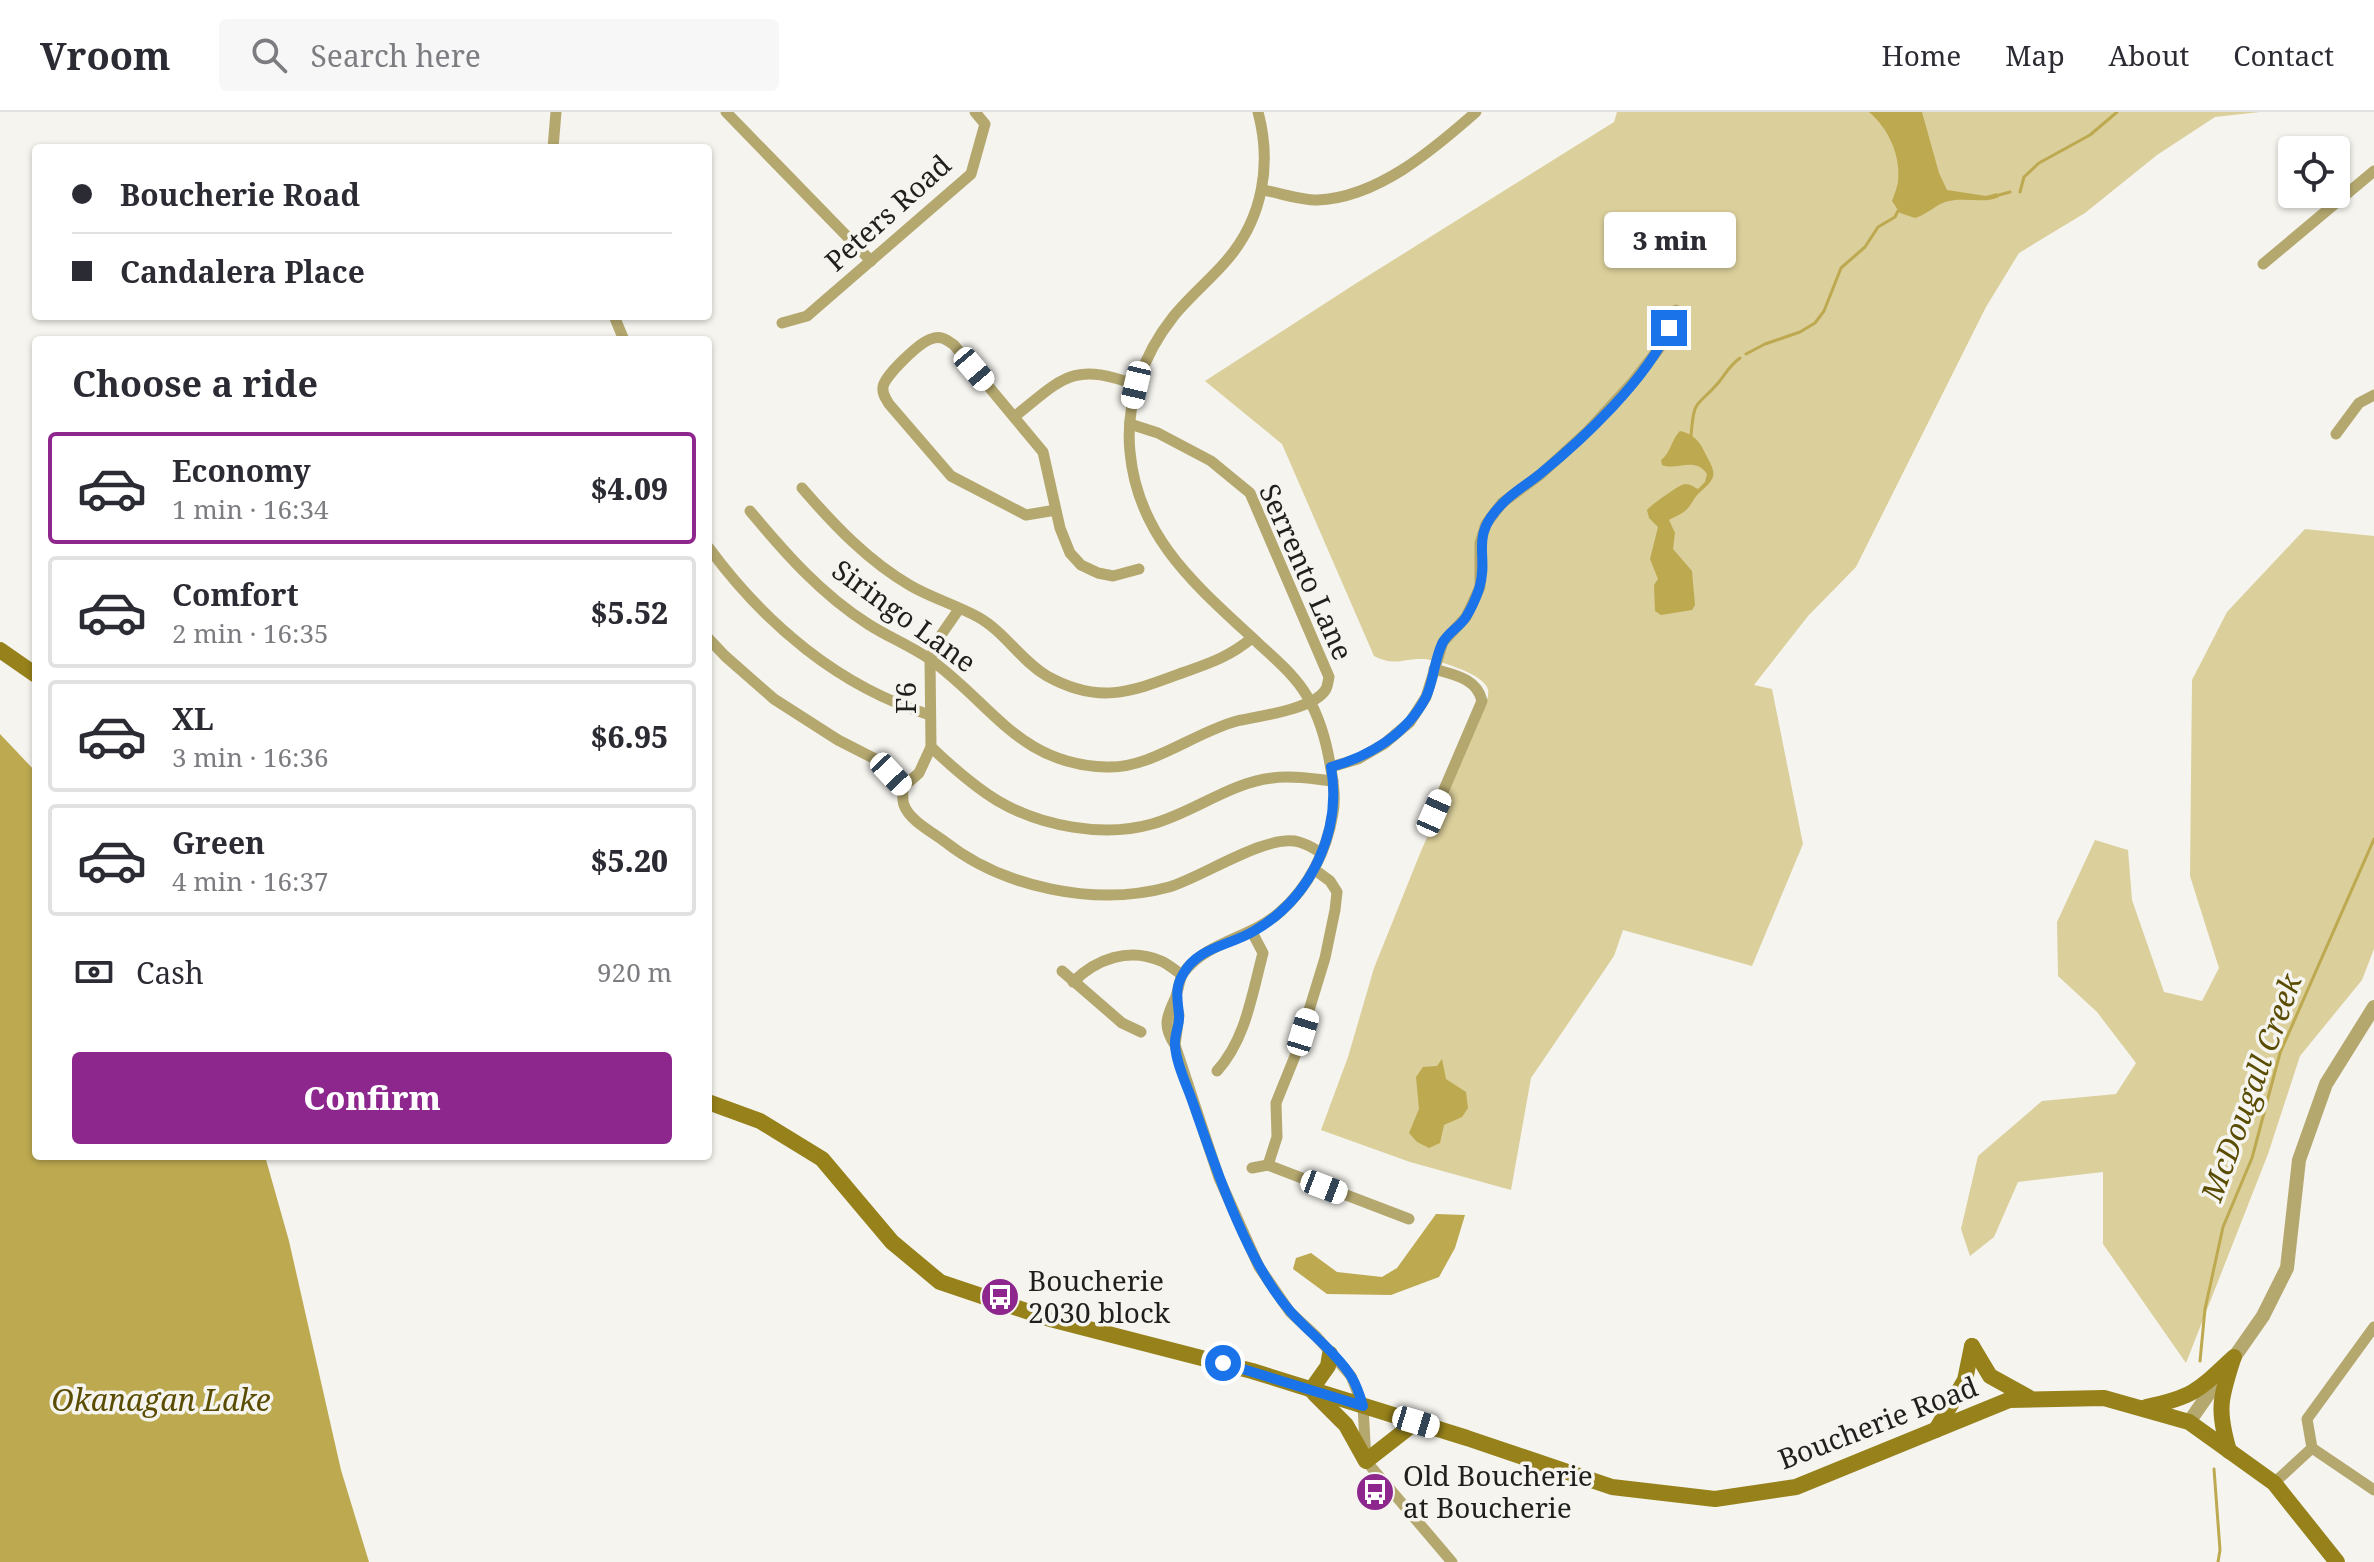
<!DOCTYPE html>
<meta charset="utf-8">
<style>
:root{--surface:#fff;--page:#f7f7f7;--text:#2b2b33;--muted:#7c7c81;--line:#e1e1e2;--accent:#8d278d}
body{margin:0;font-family:"Noto Serif",serif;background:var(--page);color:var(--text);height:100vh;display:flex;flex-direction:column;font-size:30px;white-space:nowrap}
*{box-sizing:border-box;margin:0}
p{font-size:26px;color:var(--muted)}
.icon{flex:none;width:44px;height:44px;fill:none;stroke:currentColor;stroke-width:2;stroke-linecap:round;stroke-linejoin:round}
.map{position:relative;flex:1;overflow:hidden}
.details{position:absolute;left:32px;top:224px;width:680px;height:824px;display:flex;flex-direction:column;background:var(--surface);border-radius:8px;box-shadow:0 2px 6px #0004}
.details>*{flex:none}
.guide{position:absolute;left:32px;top:32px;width:680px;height:176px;border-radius:8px;box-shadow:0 2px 6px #0004;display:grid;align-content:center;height:176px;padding:0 40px;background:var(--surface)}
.buttons{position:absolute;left:2278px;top:24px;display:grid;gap:16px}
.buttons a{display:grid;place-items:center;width:72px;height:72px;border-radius:8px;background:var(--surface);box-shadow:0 2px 6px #0004;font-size:40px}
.end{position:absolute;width:36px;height:36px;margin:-18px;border:10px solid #1a73e8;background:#fff;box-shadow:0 0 0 4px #fff}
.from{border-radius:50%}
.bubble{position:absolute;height:56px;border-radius:8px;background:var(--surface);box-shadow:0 2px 6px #0004;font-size:26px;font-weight:800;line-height:56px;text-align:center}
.car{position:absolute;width:24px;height:48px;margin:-24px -12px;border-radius:10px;box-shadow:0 0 6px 2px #0007;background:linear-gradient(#fff 24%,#345 0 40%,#fff 0 76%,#345 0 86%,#fff 0)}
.guide b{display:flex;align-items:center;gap:28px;height:76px;font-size:30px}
.guide b+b{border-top:2px solid var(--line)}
.guide i{width:20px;height:20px;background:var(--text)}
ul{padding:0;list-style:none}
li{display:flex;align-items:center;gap:24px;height:112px;margin:0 16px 12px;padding:0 24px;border:4px solid var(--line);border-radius:8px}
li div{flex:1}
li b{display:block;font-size:30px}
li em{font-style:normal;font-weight:800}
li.active{border-color:var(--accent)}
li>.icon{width:72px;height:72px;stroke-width:1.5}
h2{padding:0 40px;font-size:36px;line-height:96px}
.pay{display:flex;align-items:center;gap:20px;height:88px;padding:0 40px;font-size:30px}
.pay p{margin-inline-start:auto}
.cta{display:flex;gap:16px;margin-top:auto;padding:16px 40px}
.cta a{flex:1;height:92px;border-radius:8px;background:var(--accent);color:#fff;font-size:32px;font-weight:800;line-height:92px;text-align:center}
header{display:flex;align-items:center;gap:48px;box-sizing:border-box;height:112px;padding:0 40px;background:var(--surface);border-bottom:2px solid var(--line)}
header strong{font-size:38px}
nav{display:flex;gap:44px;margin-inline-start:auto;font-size:28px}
.search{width:560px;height:72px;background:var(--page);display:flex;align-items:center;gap:20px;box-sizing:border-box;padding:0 28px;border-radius:8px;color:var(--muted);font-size:30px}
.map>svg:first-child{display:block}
.green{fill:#dbcf9b}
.water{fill:#bda950}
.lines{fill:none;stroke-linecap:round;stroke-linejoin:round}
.stream{stroke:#bda950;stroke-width:3}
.minor{stroke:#b5a86f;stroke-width:11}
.tertiary{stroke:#b5a86f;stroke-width:14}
.secondary{stroke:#96811a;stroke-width:16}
.route{stroke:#1a73e8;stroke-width:10}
.labels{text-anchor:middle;stroke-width:7;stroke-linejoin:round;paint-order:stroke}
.street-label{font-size:28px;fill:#1f1f1d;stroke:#f5f4ef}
.poi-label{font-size:28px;fill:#1f1f1d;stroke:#f5f4ef;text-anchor:start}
.water-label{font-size:30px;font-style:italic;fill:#5a4c02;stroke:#f5f4ef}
</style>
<header>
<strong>Vroom</strong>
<div class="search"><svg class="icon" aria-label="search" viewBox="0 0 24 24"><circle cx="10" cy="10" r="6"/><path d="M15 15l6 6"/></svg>Search here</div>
<nav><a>Home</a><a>Map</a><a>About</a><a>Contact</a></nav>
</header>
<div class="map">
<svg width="2374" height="1450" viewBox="0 0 2374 1450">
<rect width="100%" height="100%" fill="#f5f4ef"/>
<g class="green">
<path d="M1617,0H2260L2215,5L2157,43L2085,101L2019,141L1986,195L1856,455L1808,504L1754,573L1772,577L1803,732L1752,854L1623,818L1614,844L1531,966L1511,1078L1410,1050L1321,1018L1348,945L1374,856L1421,739L1485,594C1487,587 1490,582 1487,575C1480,561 1438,548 1424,547C1402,546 1396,555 1374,544L1282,332L1205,269L1355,172L1614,10Z"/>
<polygon points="2305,417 2374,424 2374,837 2362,868 2300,944 2268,1042 2186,1251 2103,1132 2103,1060 2018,1070 1994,1125 1970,1144 1961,1117 1978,1044 2042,989 2116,982 2136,951 2097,900 2058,864 2057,810 2095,728 2128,738 2132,788 2164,880 2202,889 2219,856 2190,764 2192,568 2227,500"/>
</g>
<g class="water">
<path d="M1869,0H1922L1939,61L1947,78L1986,84L1997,81L1999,85C1983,92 1966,85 1949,89C1937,91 1927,103 1915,106L1900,101L1892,89C1894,83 1897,76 1898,70C1901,44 1889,17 1869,0Z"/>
<path d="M1680,319C1691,321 1699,328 1704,339C1716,362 1719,364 1698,382C1693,387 1691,394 1686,398C1681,403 1675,404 1669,408L1675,421L1673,437L1692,459L1695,493L1692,498L1661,503L1655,499L1654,473L1658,467L1650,447L1658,415L1649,406L1647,398C1651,393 1680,372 1685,372C1690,372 1694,375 1698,377L1705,370L1707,362C1695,344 1678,359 1662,353L1661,348C1671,341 1671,328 1680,319Z"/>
<polygon points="0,622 36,660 36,1044 265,1044 289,1129 341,1358 369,1450 0,1450"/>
<polygon points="1442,947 1446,967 1466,980 1468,996 1462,1005 1444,1013 1440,1031 1429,1036 1417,1030 1409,1021 1419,997 1416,965 1423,955 1437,954"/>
<polygon points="1436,1102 1465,1103 1455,1136 1439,1165 1391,1183 1327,1182 1293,1157 1296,1146 1311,1141 1337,1160 1382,1165 1397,1156"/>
</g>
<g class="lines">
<g class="stream">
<polyline points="2020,80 2024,65 2039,51 2090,23 2117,0"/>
<polyline points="1999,83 2010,80"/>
<polyline points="1746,242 1765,232 1800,220 1815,211 1824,199 1841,156 1865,135 1878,115 1895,105 1898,99"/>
<path d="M1691,324C1694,284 1697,296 1719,270C1726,261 1730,253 1740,246"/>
<polyline points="2200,1249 2205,1197 2223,1115 2252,1046 2280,941 2374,727"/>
<polyline points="2214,1357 2220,1438 2218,1450"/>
</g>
<g class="minor">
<polyline points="726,0 871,149"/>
<path d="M1258,0C1272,52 1263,106 1227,148C1210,168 1189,185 1173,205C1143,243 1125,292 1130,340C1138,427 1198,475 1258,531C1275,547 1295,563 1307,584C1320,606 1326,628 1330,652C1333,668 1336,685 1333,701C1327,738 1309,775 1280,800C1251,826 1208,829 1184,860C1178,868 1179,880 1174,889C1166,906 1163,915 1175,933L1219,1066L1259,1155L1290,1200L1316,1224L1351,1264L1363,1294L1366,1349L1452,1450"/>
<polyline points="553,36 556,0"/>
<path d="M1263,78C1280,81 1300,88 1317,88C1377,86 1433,38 1476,0"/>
<polyline points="2263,152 2374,59"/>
<polyline points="614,204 624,228"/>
<polyline points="782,211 807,204 971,62 985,12 975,0"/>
<path d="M1014,305C1063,266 1072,249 1136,273"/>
<polyline points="2336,322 2359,291 2374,283"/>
<path d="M802,376C834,413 868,449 911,474C932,486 956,493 978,505C1005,520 1021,549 1047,564C1099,593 1131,580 1182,561C1210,551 1229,545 1252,526"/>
<path d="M1056,398L1026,403L951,364L889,292C886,287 882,282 883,275C884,264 920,230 931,227C941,223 947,228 954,233L1043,340L1060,416L1070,441L1081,453L1098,461L1113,464L1139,457"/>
<path d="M750,399C786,442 821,482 868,512C888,525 911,534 931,548C993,593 1020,653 1107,655C1150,657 1195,620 1237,609C1259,604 1315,597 1326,577C1328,573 1328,569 1329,565L1250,381L1211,349L1158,321L1130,312"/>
<path d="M709,436C765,512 839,575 930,603"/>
<path d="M708,526L725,544L774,587L838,628L879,649L903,675C903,680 902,688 904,693C909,708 932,720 944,729C1003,776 1096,795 1169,775C1203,765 1267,721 1299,730C1307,732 1315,737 1321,741"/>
<path d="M1434,557C1454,563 1477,566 1482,589L1434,701"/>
<path d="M931,635C951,654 973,674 998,689C1041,714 1103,726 1152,712C1193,701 1229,671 1272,666C1292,663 1313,667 1333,669"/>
<polyline points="1331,655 1358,647 1384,632 1410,610 1426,585 1443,530 1466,505 1480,475 1480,431 1486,412 1502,391 1541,362 1588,319 1632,271 1661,234 1676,198"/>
<polyline points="903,675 919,661 931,635 930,547 939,526 959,497"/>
<polyline points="1062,859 1122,911 1141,920"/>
<path d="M1073,870C1096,847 1129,835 1161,849C1168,852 1175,858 1182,863"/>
<polyline points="1175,933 1179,903 1175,888"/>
<path d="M1217,959C1246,927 1252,882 1263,841L1252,820"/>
<polyline points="1268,1053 1277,1025 1276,991 1295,944 1325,846 1335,798 1337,780 1330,769 1315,758"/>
<polyline points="1252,1056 1268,1053 1409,1107"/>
<polyline points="2374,1215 2307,1307 2312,1336 2374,1378"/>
<polyline points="2274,1371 2312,1336"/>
</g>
<polyline class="tertiary" points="2189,1310 2263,1204 2287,1156 2299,1048 2326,972 2374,895"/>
<g class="secondary">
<polyline points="0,538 36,563"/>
<polyline points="708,990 760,1009 822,1047 892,1130 940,1170 1050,1207 1252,1259 1467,1326 1612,1375 1715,1387 1796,1375 2009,1288 2104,1286 2189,1310 2274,1371 2337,1450"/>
<polyline points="1972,1234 1990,1264 2028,1285"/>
<polyline points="1311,1278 1328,1254 1330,1242"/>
<polyline points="1314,1281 1346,1313 1366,1349 1416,1310"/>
<path d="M2146,1295C2194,1285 2199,1278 2234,1245"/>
<polyline points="1936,1318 1965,1268 1972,1234"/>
<path d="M2229,1339C2217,1298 2220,1287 2233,1247"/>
</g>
</g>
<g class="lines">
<path class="route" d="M1223,1251L1363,1294C1360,1284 1357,1274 1352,1266C1339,1243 1307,1219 1290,1199C1246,1149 1215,1054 1193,991C1187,973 1176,952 1175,933C1174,923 1180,913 1179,903C1178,889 1174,877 1183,862C1198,835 1229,834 1254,819C1311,786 1342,720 1331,655C1370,644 1407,622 1426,585C1434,568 1434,549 1442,532C1447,521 1460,515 1466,505C1471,497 1476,486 1479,477C1490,442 1468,426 1502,392C1513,380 1528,372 1540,362C1583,327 1647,267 1669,216"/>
</g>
<defs>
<symbol id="bus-disc" viewBox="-11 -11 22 22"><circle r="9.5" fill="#8d278d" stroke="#f5f4ef"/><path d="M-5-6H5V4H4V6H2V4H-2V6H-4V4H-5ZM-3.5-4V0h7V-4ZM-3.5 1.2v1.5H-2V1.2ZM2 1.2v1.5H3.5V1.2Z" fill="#fff"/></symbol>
</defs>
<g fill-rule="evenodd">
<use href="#bus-disc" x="978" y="1163" width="44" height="44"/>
<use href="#bus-disc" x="1353" y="1358" width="44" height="44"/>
</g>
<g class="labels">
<g class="street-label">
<text transform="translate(888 101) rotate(-42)" y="10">Peters Road</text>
<text transform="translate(1306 460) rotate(66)" y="10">Serrento Lane</text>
<text transform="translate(904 504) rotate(36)" y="10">Siringo Lane</text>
<text transform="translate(906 586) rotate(-90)" y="10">F6</text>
<text transform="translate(1878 1311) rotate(-21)" y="10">Boucherie Road</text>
</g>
<g class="poi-label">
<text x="1028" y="1179">Boucherie<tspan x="1028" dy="32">2030 block</tspan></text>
<text x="1403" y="1374">Old Boucherie<tspan x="1403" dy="32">at Boucherie</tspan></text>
</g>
<g class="water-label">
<text transform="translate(2252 976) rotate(-70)" y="10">McDougall Creek</text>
<text x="161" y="1299">Okanagan Lake</text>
</g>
</g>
</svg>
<div class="buttons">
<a><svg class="icon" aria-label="locate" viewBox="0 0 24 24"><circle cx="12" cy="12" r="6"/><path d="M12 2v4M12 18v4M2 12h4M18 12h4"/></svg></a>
</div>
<i class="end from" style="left:1223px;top:1251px"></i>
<i class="end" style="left:1669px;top:216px"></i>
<div class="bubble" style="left:1604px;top:100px;width:132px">3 min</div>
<i class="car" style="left:974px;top:257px;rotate:140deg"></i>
<i class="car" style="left:1136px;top:273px;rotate:193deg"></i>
<i class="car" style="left:891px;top:662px;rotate:137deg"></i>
<i class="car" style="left:1434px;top:701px;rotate:24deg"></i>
<i class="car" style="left:1303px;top:920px;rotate:17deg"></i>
<i class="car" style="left:1324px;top:1075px;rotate:111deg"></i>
<i class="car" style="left:1416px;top:1310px;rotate:107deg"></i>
<div class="guide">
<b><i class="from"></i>Boucherie Road</b>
<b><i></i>Candalera Place</b>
</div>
<section class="details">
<h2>Choose a ride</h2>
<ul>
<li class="active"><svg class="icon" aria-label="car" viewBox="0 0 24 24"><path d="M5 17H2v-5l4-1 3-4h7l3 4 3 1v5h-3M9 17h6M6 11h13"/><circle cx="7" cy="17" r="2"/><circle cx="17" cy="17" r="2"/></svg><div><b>Economy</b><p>1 min · 16:34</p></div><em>$4.09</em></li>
<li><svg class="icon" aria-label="car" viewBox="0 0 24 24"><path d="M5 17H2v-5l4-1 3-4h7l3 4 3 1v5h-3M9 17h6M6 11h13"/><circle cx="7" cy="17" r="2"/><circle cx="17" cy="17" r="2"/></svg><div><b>Comfort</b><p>2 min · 16:35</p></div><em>$5.52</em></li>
<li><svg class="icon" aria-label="car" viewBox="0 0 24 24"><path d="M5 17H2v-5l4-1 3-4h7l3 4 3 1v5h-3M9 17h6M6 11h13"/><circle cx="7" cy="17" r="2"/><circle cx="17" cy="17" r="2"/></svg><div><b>XL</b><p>3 min · 16:36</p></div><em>$6.95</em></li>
<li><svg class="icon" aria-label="car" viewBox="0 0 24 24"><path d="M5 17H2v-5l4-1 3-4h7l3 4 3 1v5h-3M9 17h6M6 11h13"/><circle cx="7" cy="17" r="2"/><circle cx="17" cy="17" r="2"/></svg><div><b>Green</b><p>4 min · 16:37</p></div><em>$5.20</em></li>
</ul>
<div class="pay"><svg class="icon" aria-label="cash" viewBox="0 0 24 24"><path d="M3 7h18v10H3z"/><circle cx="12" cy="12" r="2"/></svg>Cash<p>920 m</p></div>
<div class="cta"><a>Confirm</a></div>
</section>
</div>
